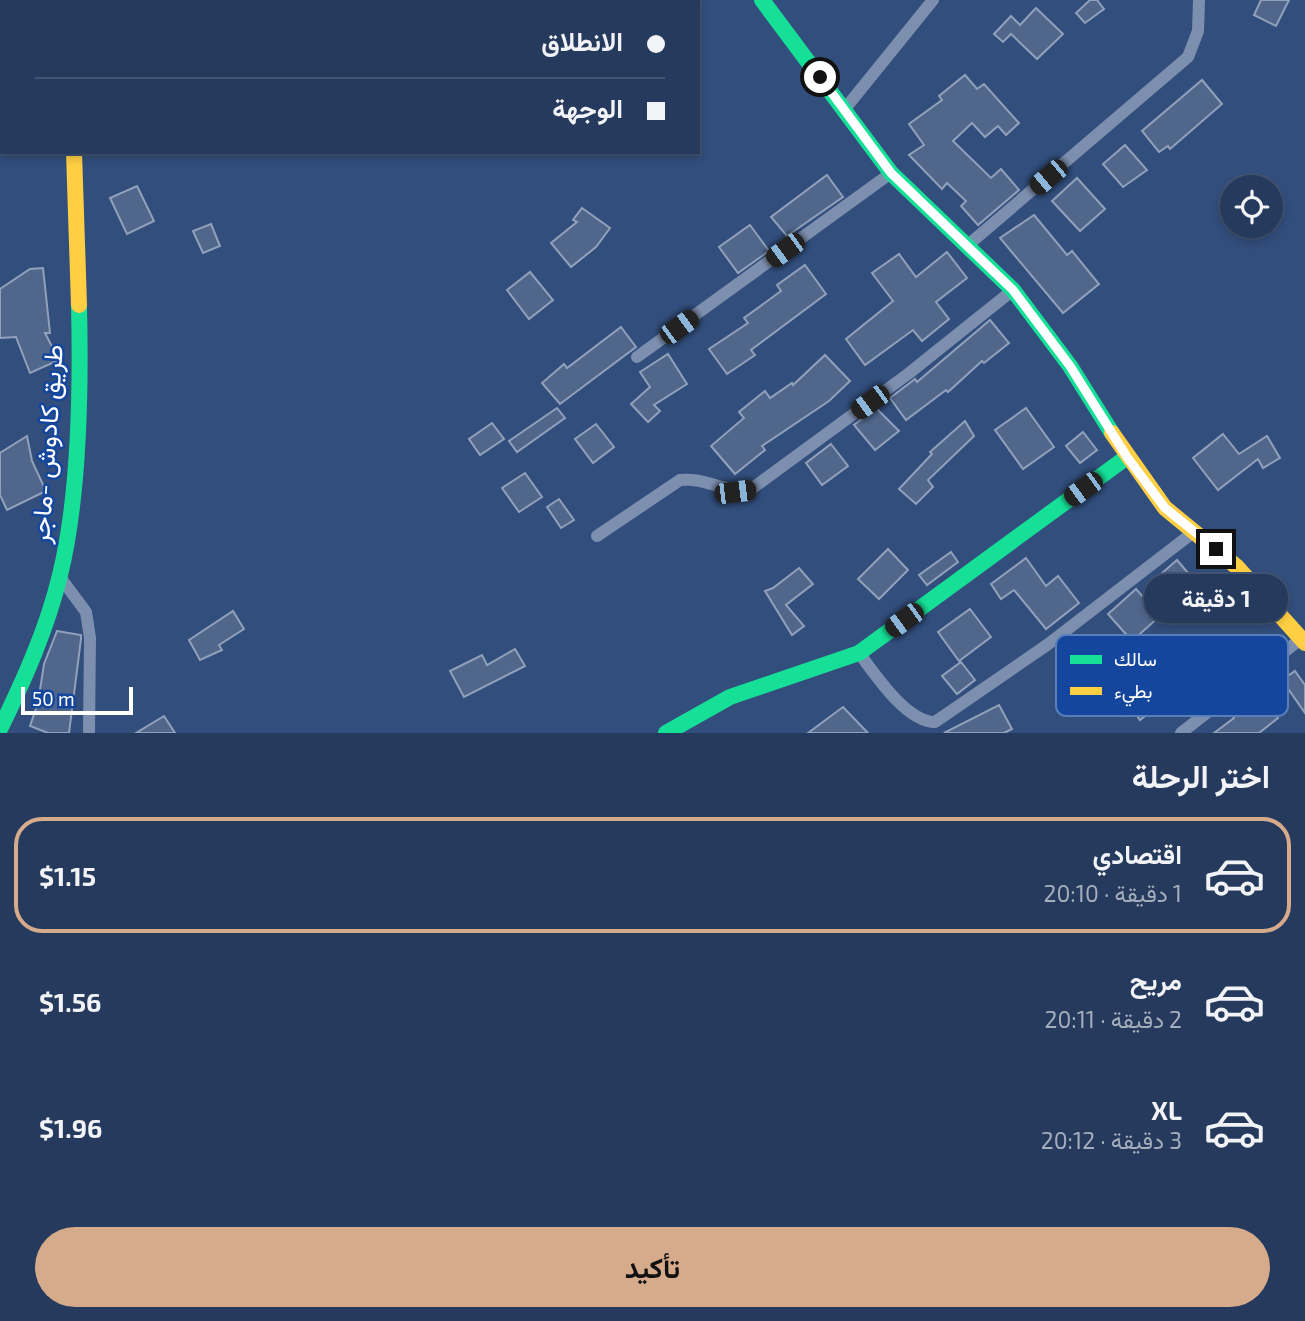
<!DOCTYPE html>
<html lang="ar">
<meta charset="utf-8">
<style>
:root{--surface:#263a5d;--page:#324566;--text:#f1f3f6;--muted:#a4adbc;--line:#425472;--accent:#d6ab8b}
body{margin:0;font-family:"Exo 2",Vazirmatn,sans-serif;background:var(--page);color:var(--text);direction:rtl;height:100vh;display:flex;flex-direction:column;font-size:26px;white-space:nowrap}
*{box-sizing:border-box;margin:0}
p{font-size:23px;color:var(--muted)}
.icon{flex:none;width:38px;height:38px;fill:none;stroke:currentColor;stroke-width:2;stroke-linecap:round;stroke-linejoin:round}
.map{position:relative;height:733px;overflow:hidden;direction:ltr}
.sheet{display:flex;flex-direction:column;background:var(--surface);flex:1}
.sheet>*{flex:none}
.hud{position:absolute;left:0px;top:0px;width:700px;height:154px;box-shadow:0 4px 10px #0003,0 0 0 2px var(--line);direction:rtl;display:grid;align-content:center;height:154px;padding:0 35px;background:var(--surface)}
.controls{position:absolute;left:1220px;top:175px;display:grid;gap:14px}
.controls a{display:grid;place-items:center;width:63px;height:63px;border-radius:50%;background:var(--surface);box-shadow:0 4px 10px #0003,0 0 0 2px var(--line);font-size:35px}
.scale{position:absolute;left:21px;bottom:18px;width:112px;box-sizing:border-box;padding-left:7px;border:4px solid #fff;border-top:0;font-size:19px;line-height:24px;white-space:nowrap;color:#fff;-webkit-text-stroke:5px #13469c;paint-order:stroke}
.end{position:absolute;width:32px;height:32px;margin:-16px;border:9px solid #fff;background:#111;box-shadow:0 0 0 4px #111}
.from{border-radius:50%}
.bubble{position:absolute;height:49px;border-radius:24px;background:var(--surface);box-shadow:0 4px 10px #0003,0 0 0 2px var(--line);font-size:23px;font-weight:700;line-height:49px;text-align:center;direction:rtl}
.car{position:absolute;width:21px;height:42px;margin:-21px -10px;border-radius:9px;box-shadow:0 0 5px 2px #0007;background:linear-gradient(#222 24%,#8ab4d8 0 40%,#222 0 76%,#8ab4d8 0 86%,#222 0)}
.hud b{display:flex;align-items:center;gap:24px;height:66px;font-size:26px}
.hud b+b{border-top:2px solid var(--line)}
.hud i{width:18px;height:18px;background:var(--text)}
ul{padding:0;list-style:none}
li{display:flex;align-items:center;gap:21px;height:116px;margin:0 14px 10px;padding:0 21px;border:4px solid transparent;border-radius:28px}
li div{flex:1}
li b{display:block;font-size:26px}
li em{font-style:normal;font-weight:700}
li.active{border-color:var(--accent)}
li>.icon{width:63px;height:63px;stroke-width:1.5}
h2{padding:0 35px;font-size:32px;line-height:84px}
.primary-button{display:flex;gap:14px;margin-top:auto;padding:14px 35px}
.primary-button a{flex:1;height:80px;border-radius:42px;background:var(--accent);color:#111;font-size:28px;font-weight:700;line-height:80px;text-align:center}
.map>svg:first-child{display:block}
.building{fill:#50668b;stroke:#91a1bb;stroke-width:2}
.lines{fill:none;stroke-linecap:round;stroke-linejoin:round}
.street{stroke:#7d8faf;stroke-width:12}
.fast{stroke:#16e098;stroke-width:16}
.slow{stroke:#ffcf43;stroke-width:16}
.route{stroke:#fff;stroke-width:9}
.labels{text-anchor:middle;stroke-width:5;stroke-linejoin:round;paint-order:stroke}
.street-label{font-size:26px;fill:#fff;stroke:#13469c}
.key{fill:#13469c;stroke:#5a7eba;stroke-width:2}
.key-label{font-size:19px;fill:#fff}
</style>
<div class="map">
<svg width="1305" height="733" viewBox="0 0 1305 733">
<rect width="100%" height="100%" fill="#324e7c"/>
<g class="building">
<polygon points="1090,0 1097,0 1104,9 1085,23 1076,13"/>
<polygon points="1261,0 1289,0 1276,26 1254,15"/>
<polygon points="1036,8 1063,34 1037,59 1011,34 1003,42 994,34 1011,16 1020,25"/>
<polygon points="965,75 977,89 984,84 1019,123 1006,135 998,126 985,137 972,123 953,141 991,178 1001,169 1019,190 978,225 961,206 966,201 947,183 942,189 909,155 924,145 909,124 942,100 939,96"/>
<polygon points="1202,80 1222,104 1170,149 1168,146 1159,152 1142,131"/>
<polygon points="1125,145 1147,170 1123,187 1103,164"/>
<polygon points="827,175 843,197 787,236 771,217"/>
<polygon points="1077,178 1105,209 1080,231 1052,201"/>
<polygon points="137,186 154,221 127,234 110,198"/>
<polygon points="582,208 610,228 596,247 571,267 551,243 577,222 573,220"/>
<polygon points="1034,215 1067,255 1072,251 1099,284 1063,313 1000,238"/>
<polygon points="211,224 220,246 203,253 193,231"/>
<polygon points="750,225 769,251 738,273 719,247"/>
<polygon points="947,252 967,278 936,302 949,319 922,341 913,330 865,365 846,339 893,301 872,273 899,254 916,277"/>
<polygon points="805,265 826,294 751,350 755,355 727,374 709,349 748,323 744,318 781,291 777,285"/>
<polygon points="43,268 50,333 45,333 59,360 30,373 16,337 0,338 0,289 30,269"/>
<polygon points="530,272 553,300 529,319 507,290"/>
<polygon points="990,320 1009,343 984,363 982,361 948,392 946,390 906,420 890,398 915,379 917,382"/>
<polygon points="621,327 636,347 560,404 542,383 564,364 567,368"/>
<polygon points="668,354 687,384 654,405 660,411 648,422 631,404 650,387 640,372"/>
<polygon points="825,355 850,381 829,401 762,446 765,450 735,474 711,446 744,418 739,412 765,391 770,398 792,383 793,385"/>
<polygon points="557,408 565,418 517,452 509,441"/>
<polygon points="876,408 899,431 875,450 854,425"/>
<polygon points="1026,408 1054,447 1023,469 995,430"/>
<polygon points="965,421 974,436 928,480 933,487 916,504 899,489 932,454 930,452"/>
<polygon points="492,423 504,439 480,455 469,439"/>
<polygon points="596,424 614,447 593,463 575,439"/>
<polygon points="1083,432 1097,450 1080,463 1066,446"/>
<polygon points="1223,434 1239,454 1267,436 1280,458 1263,468 1258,459 1218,490 1193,458"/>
<polygon points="27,436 32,461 46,491 7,510 0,495 0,453"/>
<polygon points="831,444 848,466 822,485 806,463"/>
<polygon points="525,473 542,497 519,512 502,488"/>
<polygon points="559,499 574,520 561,528 547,507"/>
<polygon points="888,549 908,570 879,599 858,579"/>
<polygon points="951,552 958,562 927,585 919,575"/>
<polygon points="1026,558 1046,586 1058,576 1079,603 1046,629 1014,590 1001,599 991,584"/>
<polygon points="1177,560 1205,593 1190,606 1162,573"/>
<polygon points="799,568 813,584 786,605 804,626 792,635 765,591 773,588"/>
<polygon points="1136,589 1160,616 1132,641 1108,614"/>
<polygon points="970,609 991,637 959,661 938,632"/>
<polygon points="233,611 244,629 219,645 222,650 200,660 189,640"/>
<polygon points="57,631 81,635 81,639 69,733 48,733 30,726 38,703 44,664"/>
<polygon points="1098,641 1125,678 1132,673 1158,706 1140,720 1132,709 1124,716 1098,683 1087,691 1067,663"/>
<polygon points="515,649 525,666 464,697 450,671 482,655 487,665"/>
<polygon points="961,662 975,680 957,694 942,676"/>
<polygon points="1295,671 1305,685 1305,713 1282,680"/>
<polygon points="1240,698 1252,712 1265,701 1278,718 1259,733 1214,733 1234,718 1227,708"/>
<polygon points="999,705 1012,729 1004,733 944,733"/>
<polygon points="843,707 868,733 808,733"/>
<polygon points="164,716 175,733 136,733"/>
</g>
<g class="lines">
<g class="street">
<polyline points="472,2 475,0"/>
<polyline points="844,110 933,0"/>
<polyline points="0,133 2,132"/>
<polyline points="968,245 1188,57 1198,31 1199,0"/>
<polyline points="637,357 891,173"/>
<path d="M597,536L680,480C705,477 725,493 750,490L908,374L1013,290"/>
<polyline points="60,577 86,612 90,638 89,733"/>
<path d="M859,653C875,674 906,722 935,722L1047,645L1195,531"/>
<polyline points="1181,733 1302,638"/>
</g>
<g class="fast">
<polyline points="73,0 73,2"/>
<polyline points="762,0 891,173 1013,290 1070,366 1112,433"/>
<path d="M0,729C24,680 47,629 60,575C80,494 81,389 79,305"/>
<polyline points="666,733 730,697 859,653 1127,457"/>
</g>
<g class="slow">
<polyline points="74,152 79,305"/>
<polyline points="1112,433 1165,508 1237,567 1305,643"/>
</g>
</g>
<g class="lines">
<polyline class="route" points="820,77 891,173 1013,290 1070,366 1127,457 1165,508 1216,549"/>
</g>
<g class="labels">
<g class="street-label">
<text transform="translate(47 444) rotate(-86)" y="9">طريق كادوش -ماجر</text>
</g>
</g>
<rect x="1056" y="635" width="232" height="81" rx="10" class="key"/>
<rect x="1070" y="655" width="32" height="9" fill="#16e098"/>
<rect x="1070" y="687" width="32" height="8" fill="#ffcf43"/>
<g class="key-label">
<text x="1114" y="666">سالك</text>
<text x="1114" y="698">بطيء</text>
</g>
</svg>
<div class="controls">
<a><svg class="icon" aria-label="locate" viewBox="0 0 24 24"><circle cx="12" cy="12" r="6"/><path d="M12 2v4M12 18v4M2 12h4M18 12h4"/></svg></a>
</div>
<div class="scale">50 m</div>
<i class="end from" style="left:820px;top:77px"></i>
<i class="end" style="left:1216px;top:549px"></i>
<div class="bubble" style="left:1144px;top:574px;width:144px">1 دقيقة</div>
<i class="car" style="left:1048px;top:177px;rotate:230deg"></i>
<i class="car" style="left:785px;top:250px;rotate:234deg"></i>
<i class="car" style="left:679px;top:327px;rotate:54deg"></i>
<i class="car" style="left:870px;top:402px;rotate:234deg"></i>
<i class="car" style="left:1083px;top:489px;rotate:234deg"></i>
<i class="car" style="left:735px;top:492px;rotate:83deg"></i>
<i class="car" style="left:904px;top:620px;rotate:234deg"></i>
<div class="hud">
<b><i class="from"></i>الانطلاق</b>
<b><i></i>الوجهة</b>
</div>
</div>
<section class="sheet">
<h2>اختر الرحلة</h2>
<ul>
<li class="active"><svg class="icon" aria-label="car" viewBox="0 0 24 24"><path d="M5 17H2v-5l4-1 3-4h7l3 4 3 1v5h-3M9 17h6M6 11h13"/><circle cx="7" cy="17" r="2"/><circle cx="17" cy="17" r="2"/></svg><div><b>اقتصادي</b><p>1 دقيقة · 20:10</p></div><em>$1.15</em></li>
<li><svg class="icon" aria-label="car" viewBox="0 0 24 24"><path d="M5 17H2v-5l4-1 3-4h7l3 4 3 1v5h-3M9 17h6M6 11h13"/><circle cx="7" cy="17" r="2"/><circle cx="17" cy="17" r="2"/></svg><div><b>مريح</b><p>2 دقيقة · 20:11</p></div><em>$1.56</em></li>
<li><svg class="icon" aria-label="car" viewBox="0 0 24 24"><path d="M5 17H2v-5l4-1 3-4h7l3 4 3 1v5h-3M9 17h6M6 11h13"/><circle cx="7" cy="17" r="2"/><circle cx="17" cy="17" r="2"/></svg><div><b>XL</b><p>3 دقيقة · 20:12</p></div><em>$1.96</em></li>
</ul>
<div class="primary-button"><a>تأكيد</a></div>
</section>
